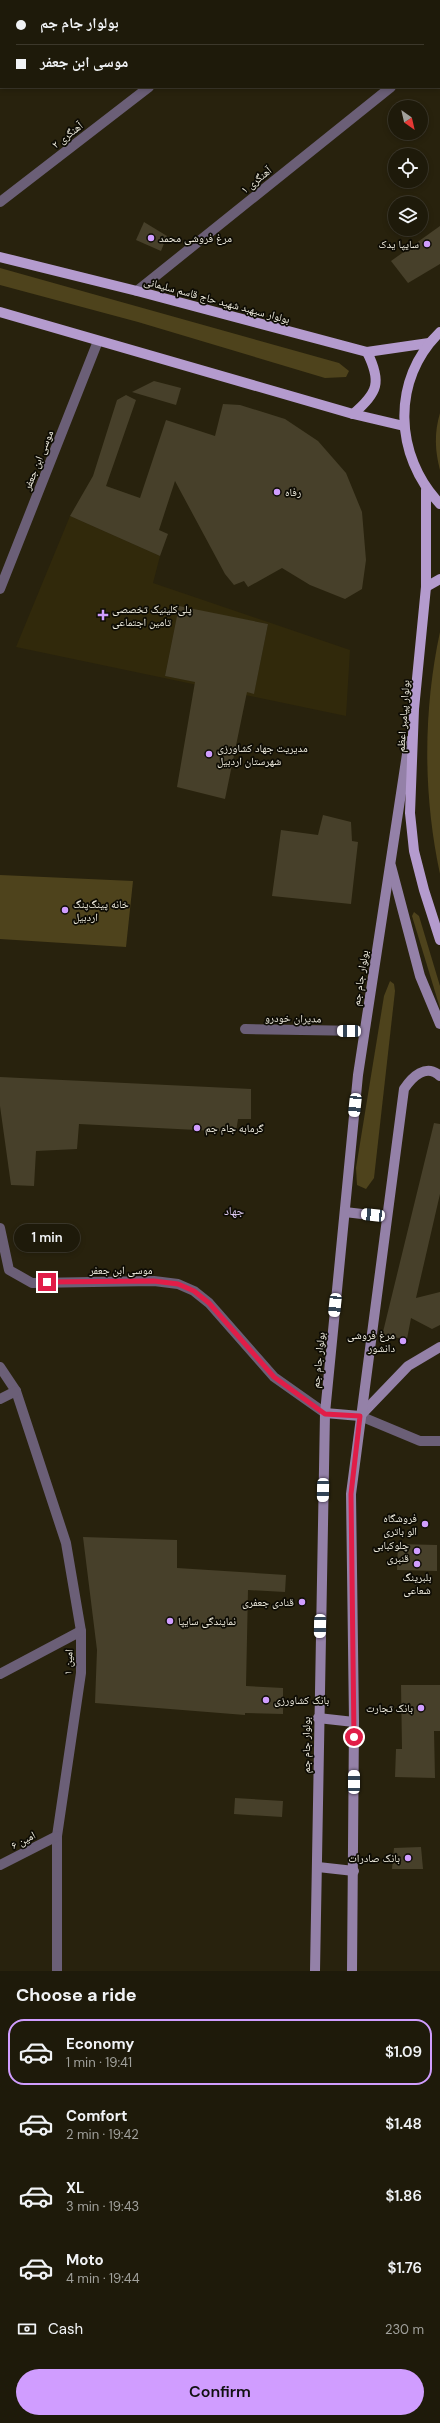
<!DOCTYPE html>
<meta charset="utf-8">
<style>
:root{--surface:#1e1a0a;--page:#2b2718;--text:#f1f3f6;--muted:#a1a19c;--line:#3c382b;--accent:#d09dff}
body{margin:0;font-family:"DM Sans","Noto Naskh Arabic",sans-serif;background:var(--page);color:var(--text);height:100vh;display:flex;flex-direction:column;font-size:15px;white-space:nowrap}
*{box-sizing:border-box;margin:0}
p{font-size:13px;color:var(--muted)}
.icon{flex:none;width:22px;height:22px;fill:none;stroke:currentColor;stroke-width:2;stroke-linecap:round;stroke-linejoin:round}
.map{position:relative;height:1971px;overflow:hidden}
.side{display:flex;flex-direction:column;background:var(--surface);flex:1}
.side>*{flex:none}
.guide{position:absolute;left:0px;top:0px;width:440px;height:88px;box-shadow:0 2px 6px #0003,0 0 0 1px var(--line);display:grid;align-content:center;height:88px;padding:0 16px;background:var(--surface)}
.needle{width:26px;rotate:146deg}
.buttons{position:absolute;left:388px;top:100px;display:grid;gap:8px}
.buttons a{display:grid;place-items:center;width:40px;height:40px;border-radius:50%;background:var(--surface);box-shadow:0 2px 6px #0003,0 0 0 1px var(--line);font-size:20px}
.end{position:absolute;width:18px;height:18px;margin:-9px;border:5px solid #e11d48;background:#fff;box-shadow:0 0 0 2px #fff}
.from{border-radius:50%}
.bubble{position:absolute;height:28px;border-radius:14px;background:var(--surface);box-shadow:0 2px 6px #0003,0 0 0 1px var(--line);font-size:13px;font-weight:600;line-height:28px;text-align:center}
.car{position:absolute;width:12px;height:24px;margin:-12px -6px;border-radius:5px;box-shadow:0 0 3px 1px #0007;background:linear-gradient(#fff 24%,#345 0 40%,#fff 0 76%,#345 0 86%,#fff 0)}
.guide b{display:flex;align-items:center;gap:14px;height:38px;font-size:15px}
.guide b+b{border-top:1px solid var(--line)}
.guide i{width:10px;height:10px;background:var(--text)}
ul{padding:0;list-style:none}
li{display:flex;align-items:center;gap:12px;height:66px;margin:0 8px 6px;padding:0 8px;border:2px solid transparent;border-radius:16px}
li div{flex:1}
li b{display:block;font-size:15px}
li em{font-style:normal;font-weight:600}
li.on{border-color:var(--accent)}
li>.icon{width:36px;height:36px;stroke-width:1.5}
h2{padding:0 16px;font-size:18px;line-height:48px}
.pay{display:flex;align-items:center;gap:10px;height:44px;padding:0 16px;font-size:15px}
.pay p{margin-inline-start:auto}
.cta{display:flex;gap:8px;margin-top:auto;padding:8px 16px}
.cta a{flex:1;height:46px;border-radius:24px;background:var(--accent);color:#111;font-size:16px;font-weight:600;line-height:46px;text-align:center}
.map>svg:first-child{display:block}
.built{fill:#31290b;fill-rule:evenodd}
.green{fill:#4e431c}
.building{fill:#47402a}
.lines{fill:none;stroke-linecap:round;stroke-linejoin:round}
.lane{stroke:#6b5f77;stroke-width:10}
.street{stroke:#6b5f77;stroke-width:10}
.secondary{stroke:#9481a8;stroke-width:10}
.primary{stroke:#b49bce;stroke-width:10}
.route{stroke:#e11d48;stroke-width:5}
.poi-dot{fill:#d09dff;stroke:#0e0c04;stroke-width:1.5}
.labels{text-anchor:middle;stroke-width:3.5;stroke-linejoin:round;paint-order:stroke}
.street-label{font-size:11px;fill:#f1eee0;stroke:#0e0c04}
.poi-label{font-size:11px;fill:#f1eee0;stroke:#0e0c04;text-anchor:start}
.neighbourhood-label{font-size:12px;fill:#e1cdf6;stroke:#0e0c04}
</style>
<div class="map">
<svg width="440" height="1971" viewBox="0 0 440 1971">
<rect width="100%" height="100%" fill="#28220d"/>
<path class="built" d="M70,516L160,556L153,583L350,650L346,716L16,647ZM179,607L268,624L254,693L165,676Z"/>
<g class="green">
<polygon points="0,268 339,363 349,371 346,377 325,378 138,322 0,285"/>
<path d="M440,413V470C435,451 434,433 440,413Z"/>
<path d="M440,632V874C423,795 423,711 440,632Z"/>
<polygon points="0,875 133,881 126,947 0,939"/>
<polygon points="414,912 419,916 440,986 440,1008 412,916"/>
<polygon points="390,981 394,984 395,991 374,1178 366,1189 357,1185 356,1168 384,996"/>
</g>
<g class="building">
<polygon points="144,222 167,236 161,251 136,240"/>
<polygon points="440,226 440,264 408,283 391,261"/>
<polygon points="154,381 181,388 176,405 132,392"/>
<polygon points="126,395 136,400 106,486 140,498 166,420 215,436 223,404 240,405 285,419 318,441 346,473 362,512 366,560 362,589 345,599 310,585 282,568 248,587 244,581 234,585 225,574 175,481 159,530 168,534 160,556 70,516 93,476 117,400"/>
<polygon points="179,606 268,624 254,694 247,692 225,799 177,787 195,682 165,676"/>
<polygon points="323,815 351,822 352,841 358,842 351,904 272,896 281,830 318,835"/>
<polygon points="0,1077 251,1089 251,1119 238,1119 236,1132 79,1124 77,1149 36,1151 34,1186 11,1185 0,1106"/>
<polygon points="434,1123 440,1124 440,1194 416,1298 440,1292 440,1325 432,1329 411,1318 407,1339 382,1336"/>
<polygon points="83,1537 177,1540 177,1568 286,1575 285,1592 248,1590 246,1686 283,1688 283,1714 245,1713 245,1715 95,1703 97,1650"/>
<polygon points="398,1544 437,1545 437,1571 397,1570"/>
<polygon points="401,1685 440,1685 440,1731 434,1731 435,1778 395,1777 396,1749 402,1749"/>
<polygon points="235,1798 283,1801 282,1817 234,1814"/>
<polygon points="421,1847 423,1869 392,1869 394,1848"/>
</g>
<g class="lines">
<polyline class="lane" points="245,1029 364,1031"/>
<g class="street">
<polyline points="261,1 262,0"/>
<polyline points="439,48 440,47"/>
<polyline points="0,202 149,87"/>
<polyline points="137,291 391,87"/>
<polyline points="0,589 98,341"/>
<polyline points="0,1228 9,1270 32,1283 154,1281 178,1284 194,1291 209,1303 274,1377 325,1413"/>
<polyline points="0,1367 16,1391 66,1543 81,1631 81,1673 57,1836 57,1971"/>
<polyline points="0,1399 16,1391"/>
<polyline points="360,1416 420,1441 440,1441"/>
<polyline points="0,1674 81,1631"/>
<polyline points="0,1865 57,1836"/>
</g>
<g class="secondary">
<polyline points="391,866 420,976 440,1024"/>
<polyline points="345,1212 387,1217"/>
<polyline points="325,1413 360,1416 408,1366 440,1347"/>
<polyline points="318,1718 354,1722"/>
<polyline points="318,1867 354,1871"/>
<polyline points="315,1971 325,1413 358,1075 409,741"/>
<path d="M352,1971L354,1722L351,1494L404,1089C412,1077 426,1063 440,1076"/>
</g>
<g class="primary">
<polyline points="0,257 137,291 367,352 429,343"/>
<polyline points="0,312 353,414 404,426"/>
<path d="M440,332C391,379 394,456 440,504"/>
<path d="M353,414C378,393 382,382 367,352"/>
<polyline points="426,490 426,587 414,709 410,813 414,851 424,890 440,940"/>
<polyline points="426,587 440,579"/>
</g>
</g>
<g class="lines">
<polyline class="route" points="47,1282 154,1281 178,1284 194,1291 209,1303 274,1377 325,1414 360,1416 351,1494 354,1737"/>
</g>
<g class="poi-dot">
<circle cx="151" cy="238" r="4"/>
<circle cx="427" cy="244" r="4"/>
<circle cx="277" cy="492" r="4"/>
<path d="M101 609h4v4h4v4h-4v4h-4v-4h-4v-4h4z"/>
<circle cx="209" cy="754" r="4"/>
<circle cx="65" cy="910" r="4"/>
<circle cx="197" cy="1128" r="4"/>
<circle cx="403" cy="1341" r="4"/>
<circle cx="425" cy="1524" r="4"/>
<circle cx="417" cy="1551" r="4"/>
<circle cx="417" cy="1564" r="4"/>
<circle cx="302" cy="1602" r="4"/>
<circle cx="170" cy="1621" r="4"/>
<circle cx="266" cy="1700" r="4"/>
<circle cx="421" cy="1708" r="4"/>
<circle cx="408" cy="1858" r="4"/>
</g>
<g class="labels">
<g class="street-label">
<text transform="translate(67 135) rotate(-38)" y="4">آهنگری ۲</text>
<text transform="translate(256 180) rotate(-39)" y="4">آهنگری ۱</text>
<text transform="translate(217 300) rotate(15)" y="4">بولوار سپهبد شهید حاج قاسم سلیمانی</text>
<text transform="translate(38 460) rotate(-68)" y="4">موسی ابن جعفر</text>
<text transform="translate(403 716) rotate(-86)" y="4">بولوار پیامبر اعظم</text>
<text transform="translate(360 978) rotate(-81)" y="4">بولوار جام جم</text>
<text transform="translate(293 1018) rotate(1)" y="4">مدیران خودرو</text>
<text x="121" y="1274">موسی ابن جعفر</text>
<text transform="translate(318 1360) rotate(-84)" y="4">بولوار جام جم</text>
<text transform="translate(68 1662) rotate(-87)" y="4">امین ۱</text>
<text transform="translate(306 1745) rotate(-90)" y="4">بولوار جام جم</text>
<text transform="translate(23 1840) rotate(-28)" y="4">امین ۶</text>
</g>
<g class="poi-label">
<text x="159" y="242">مرغ فروشی محمد</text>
<text x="419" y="248" text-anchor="end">سایپا یدک</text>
<text x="285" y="496">رفاه</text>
<text x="112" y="613">پلی‌کلینیک تخصصی<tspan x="112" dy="13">تامین اجتماعی</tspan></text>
<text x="217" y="752">مدیریت جهاد کشاورزی<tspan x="217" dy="13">شهرستان اردبیل</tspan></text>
<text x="73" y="908">خانه پینگ‌پنگ<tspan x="73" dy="13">اردبیل</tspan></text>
<text x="205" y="1132">گرمابه جام جم</text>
<text x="395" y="1339" text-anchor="end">مرغ فروشی<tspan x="395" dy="13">دانشور</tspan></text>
<text x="417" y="1522" text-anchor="end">فروشگاه<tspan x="417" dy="13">الو باتری</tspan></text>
<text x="409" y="1549" text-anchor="end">چلوکبابی<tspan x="409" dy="13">قنبری</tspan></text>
<text x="417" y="1581" text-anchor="middle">بلبرینگ<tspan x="417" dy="13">شعاعی</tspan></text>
<text x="294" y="1606" text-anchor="end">قنادی جعفری</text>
<text x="178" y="1625">نمایندگی سایپا</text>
<text x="274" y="1704">بانک کشاورزی</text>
<text x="413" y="1712" text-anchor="end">بانک تجارت</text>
<text x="400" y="1862" text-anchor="end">بانک صادرات</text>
</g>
<g class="neighbourhood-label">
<text x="234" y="1215">جهاد</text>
</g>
</g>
</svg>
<div class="buttons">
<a><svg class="needle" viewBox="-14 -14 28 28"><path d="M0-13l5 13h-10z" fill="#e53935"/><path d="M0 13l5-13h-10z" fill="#a1a19c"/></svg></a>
<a><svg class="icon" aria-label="locate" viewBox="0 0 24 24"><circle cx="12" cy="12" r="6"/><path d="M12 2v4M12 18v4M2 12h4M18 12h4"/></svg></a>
<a><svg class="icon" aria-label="layers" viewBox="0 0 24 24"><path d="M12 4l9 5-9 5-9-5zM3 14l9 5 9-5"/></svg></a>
</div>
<i class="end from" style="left:354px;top:1737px"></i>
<i class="end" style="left:47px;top:1282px"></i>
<div class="bubble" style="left:14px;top:1224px;width:66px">1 min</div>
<i class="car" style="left:349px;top:1031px;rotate:271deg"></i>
<i class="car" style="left:355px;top:1105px;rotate:186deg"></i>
<i class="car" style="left:373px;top:1215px;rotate:276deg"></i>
<i class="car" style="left:335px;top:1305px;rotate:186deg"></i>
<i class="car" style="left:323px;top:1490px;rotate:181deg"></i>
<i class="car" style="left:320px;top:1626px;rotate:181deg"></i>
<i class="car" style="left:354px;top:1782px;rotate:0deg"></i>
<div class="guide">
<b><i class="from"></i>بولوار جام جم</b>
<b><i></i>موسی ابن جعفر</b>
</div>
</div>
<section class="side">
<h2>Choose a ride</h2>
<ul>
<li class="on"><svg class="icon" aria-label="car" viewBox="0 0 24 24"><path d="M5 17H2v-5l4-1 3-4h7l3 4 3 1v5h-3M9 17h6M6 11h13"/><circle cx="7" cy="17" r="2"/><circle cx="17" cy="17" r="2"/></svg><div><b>Economy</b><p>1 min · 19:41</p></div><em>$1.09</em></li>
<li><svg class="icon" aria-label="car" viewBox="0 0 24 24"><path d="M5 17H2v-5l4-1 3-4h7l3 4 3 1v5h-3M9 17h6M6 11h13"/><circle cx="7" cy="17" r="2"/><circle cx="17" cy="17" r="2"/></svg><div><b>Comfort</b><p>2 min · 19:42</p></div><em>$1.48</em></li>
<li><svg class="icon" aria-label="car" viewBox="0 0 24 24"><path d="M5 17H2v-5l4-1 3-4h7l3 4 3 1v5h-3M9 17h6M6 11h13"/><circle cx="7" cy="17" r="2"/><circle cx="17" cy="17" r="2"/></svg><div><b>XL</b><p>3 min · 19:43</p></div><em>$1.86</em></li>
<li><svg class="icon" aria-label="car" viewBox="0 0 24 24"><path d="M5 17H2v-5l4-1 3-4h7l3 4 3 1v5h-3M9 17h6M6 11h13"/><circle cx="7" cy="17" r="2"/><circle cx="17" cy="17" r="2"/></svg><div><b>Moto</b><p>4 min · 19:44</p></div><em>$1.76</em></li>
</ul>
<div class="pay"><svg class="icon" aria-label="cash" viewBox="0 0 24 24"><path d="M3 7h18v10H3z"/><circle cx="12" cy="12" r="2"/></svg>Cash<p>230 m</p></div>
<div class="cta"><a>Confirm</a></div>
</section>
